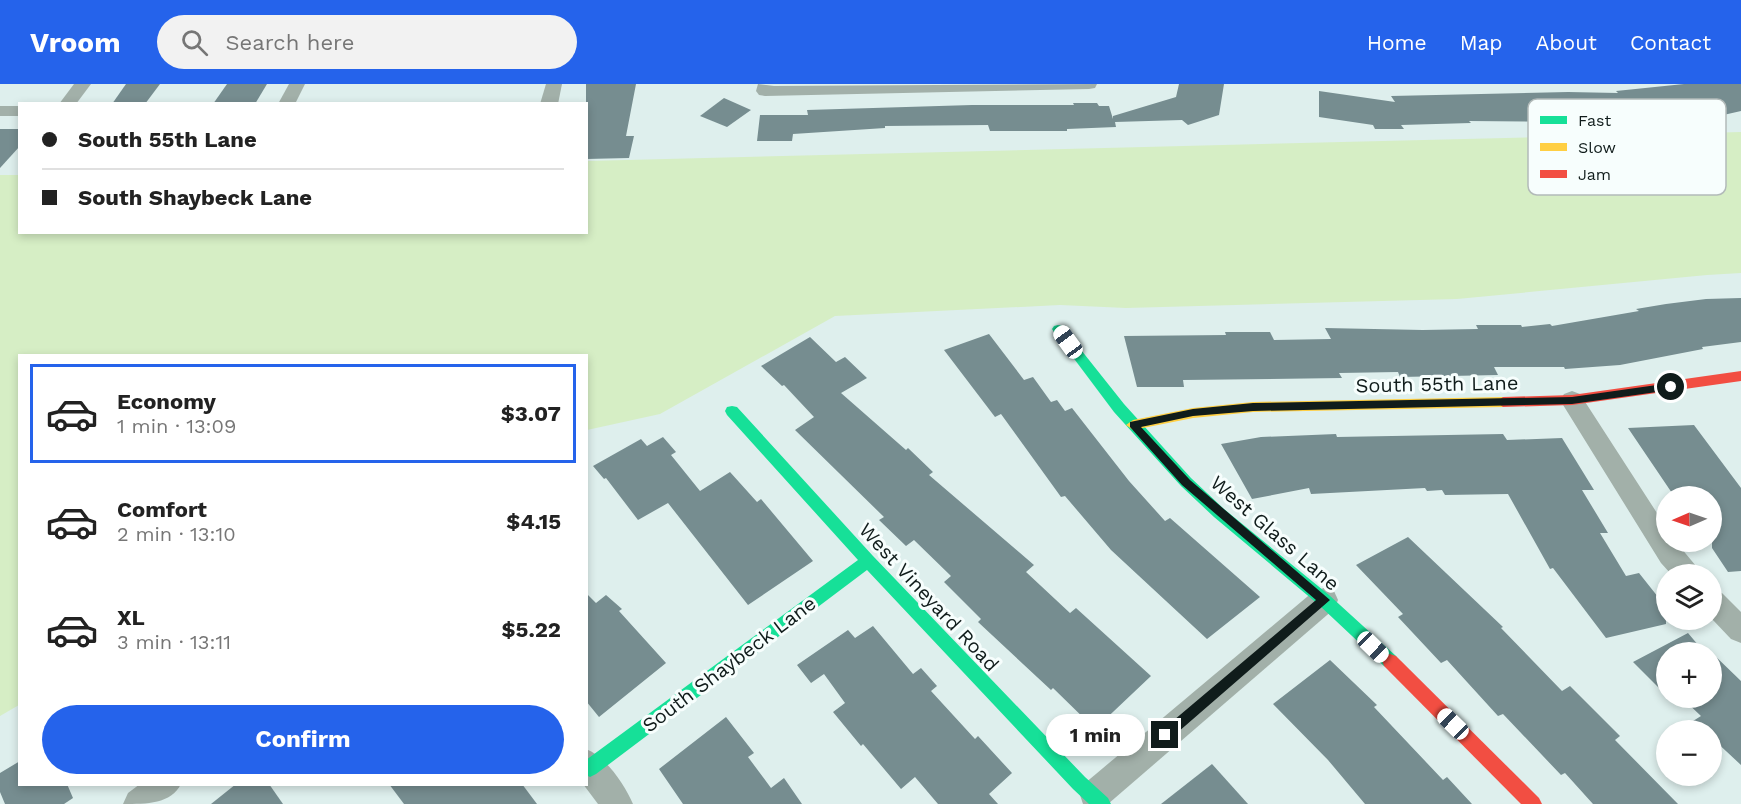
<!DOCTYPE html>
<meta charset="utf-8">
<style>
:root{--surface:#fff;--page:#f2f2f2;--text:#222;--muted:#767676;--line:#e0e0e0;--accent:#2563eb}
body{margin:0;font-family:"Work Sans",sans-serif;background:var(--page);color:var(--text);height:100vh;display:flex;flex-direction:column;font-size:22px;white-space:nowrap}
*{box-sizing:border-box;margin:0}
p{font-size:20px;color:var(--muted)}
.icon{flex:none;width:33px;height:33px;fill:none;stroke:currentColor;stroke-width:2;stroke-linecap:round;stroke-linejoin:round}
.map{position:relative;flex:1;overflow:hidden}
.sheet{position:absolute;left:18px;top:270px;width:570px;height:432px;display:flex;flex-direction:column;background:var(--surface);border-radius:0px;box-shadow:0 3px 9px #0003}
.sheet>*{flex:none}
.banner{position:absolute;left:18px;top:18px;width:570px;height:132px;border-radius:0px;box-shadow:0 3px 9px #0003;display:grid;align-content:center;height:132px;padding:0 24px;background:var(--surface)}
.needle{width:39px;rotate:268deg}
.buttons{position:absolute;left:1656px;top:402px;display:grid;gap:12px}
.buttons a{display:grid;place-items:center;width:66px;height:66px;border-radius:50%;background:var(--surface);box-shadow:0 3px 9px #0003;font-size:30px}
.end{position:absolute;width:27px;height:27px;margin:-14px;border:8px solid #101c1b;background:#fff;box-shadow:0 0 0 3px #fff}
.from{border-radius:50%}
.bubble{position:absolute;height:42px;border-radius:21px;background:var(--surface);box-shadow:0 3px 9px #0003;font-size:20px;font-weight:700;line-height:42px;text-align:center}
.car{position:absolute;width:18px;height:36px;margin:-18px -9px;border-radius:8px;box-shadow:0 0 4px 2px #0007;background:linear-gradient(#fff 24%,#345 0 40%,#fff 0 76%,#345 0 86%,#fff 0)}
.banner b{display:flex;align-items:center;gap:21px;height:57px;font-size:22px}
.banner b+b{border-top:2px solid var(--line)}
.banner i{width:15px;height:15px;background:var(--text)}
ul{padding:10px 0 0;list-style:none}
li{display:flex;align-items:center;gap:18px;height:99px;margin:0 12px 9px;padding:0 12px;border:3px solid transparent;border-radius:0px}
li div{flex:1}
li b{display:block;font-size:22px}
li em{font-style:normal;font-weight:700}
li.selected{border-color:var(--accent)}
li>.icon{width:54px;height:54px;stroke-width:1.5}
.action{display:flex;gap:12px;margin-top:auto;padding:12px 24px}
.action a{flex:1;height:69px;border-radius:36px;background:var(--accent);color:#fff;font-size:24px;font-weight:700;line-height:69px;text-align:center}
header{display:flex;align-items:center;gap:36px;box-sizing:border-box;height:84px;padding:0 30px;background:var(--accent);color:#fff}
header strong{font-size:28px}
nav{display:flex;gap:33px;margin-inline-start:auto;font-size:21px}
.search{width:420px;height:54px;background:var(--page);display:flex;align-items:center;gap:15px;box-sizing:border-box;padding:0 21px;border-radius:33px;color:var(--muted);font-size:22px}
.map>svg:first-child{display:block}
.green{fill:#d6eec5}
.building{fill:#768d90}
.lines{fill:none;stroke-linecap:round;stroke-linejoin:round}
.street{fill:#a2b0a9;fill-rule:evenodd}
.fast{fill:#16e098;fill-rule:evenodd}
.slow{fill:#ffcf43;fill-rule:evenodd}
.jam{fill:#f24e42;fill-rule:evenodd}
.route{fill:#101c1b}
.labels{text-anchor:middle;stroke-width:6;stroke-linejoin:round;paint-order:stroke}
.street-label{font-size:20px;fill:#101c1b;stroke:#f7fefd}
.key{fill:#f7fefd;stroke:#b2bab9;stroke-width:1.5}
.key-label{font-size:16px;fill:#101c1b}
</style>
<header>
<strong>Vroom</strong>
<div class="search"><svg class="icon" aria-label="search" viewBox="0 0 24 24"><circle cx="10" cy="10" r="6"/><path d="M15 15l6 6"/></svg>Search here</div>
<nav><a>Home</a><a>Map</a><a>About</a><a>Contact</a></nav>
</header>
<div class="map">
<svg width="1741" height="720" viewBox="0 0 1741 720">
<rect width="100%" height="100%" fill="#deefed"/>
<polygon class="green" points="1741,48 1741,189 1707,191 1457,215 1126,224 1060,221 835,232 660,330 587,346 586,272 20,272 19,621 0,632 0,91 19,91 20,148 586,148 587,77"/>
<g class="building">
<polygon points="126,0 160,0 145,20 112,20"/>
<polygon points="227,0 267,0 255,20 213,20"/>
<polygon points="586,0 636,0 626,52 634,52 629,74 586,75"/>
<polygon points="1179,0 1224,0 1219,31 1188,41 1182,36 1115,38 1116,43 1067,45 1067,47 990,47 988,41 885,42 885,44 793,50 792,57 757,57 760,31 808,31 807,26 972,21 1074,21 1073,19 1097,19 1099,22 1109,22 1113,35 1113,32 1176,13"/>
<polygon points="1684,0 1741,0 1741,27 1719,32 1714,28 1644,35 1640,31 1565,32 1570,38 1469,37 1471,39 1401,41 1404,45 1375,45 1373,41 1319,33 1319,7 1395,18 1391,12 1568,8 1618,9 1616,7"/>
<polygon points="724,14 751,26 727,43 700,32"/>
<polygon points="0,45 20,45 20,62 0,84"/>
<polygon points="1741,214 1741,258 1702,263 1703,265 1620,281 1565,285 1564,283 1494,283 1498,291 1400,293 1398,288 1339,289 1342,294 1183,296 1184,303 1137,303 1124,252 1226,251 1225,248 1270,248 1274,256 1331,255 1325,244 1423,246 1478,245 1476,241 1521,241 1522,243 1550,240 1552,242 1639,227 1636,225 1666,220 1706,215"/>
<polygon points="989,250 1024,296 1033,293 1051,318 1057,316 1065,327 1072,324 1129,397 1165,437 1170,434 1260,513 1207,555 1111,466 1065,412 1061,413 1001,330 995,333 944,266"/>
<polygon points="810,253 836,278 845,273 867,294 841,309 906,366 908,364 933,388 929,391 1034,481 1026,488 1070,529 1076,524 1151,592 1095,645 1053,604 1051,606 978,538 981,535 944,498 951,492 914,456 906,462 879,436 884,433 795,346 814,333 784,301 782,302 761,282"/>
<polygon points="1694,341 1741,404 1741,487 1728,488 1712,464 1712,412 1674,412 1628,344"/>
<polygon points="1336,350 1337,353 1503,350 1507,356 1562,354 1594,406 1582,406 1608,449 1600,449 1626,492 1639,489 1666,523 1666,540 1606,554 1553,484 1550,485 1508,410 1445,411 1442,406 1427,407 1425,404 1311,410 1309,404 1252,415 1221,360 1261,353"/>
<polygon points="663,353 676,368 671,371 700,407 730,388 757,418 761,415 813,477 748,521 668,419 638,436 606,394 604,395 593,382 641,355 647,362"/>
<polygon points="1408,453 1503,543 1501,544 1562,607 1570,602 1620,652 1615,656 1678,720 1593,720 1565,689 1561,691 1503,630 1498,632 1447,576 1441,579 1398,533 1403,530 1356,481"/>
<polygon points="586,509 596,519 606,511 622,525 619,527 666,579 599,633 586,617"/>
<polygon points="873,542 913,590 921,584 937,602 931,607 975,655 978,652 1012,689 989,710 998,720 938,720 915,693 901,705 863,660 861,662 833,628 845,619 824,590 811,599 797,581 848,546 855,554"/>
<polygon points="1688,549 1704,568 1666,568 1666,611 1633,578"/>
<polygon points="1712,569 1741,597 1741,681 1712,654 1712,646 1704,646 1693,637 1701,632 1682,614 1712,614"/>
<polygon points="1330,576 1377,621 1374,623 1443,696 1447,693 1472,720 1365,720 1328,676 1273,620"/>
<polygon points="726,633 754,669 748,673 771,704 784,694 802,720 683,720 659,685"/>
<polygon points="20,677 20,700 67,700 73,714 64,720 5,720 0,708 0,689"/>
<polygon points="1212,680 1248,720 1161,720"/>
<polygon points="236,700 269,700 283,720 211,720"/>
<polygon points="389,700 522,700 537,720 404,720"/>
</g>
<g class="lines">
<g class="street">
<polygon points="74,0 91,0 76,20 59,20"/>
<polygon points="289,0 305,0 295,20 278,20"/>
<polygon points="546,0 562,0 558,20 540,20"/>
<polygon points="758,0 774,2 1097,0 1095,4 1089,5 765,12 759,11 756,7"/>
<rect x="0" y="22" width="20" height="10"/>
<polygon points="1572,307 1580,310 1666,443 1666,458 1676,458 1696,482 1700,490 1671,490 1661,479 1560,316 1564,310"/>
<polygon points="1324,504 1334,507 1338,516 1334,525 1108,720 1083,720 1080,711 1084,700 1314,507"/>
<polygon points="1712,506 1722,509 1741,528 1741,559 1731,555 1712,535"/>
<path d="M586,665C606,673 625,701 633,720H598L583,700H586Z"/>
<path d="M140,700H181C171,720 147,720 123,720L128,709Z"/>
</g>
<g class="fast">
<polygon points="1058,241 1062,242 1124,320 1191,394 1224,425 1329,511 1396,572 1398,577 1396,582 1390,584 1384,582 1319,521 1214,433 1181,402 1114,328 1054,248 1052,245 1054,242"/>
<polygon points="732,322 737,323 873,472 1085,693 1108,714 1111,720 1089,720 1073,705 867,486 596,690 590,693 586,691 586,676 858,476 727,331 725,327 727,323"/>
</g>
<polygon class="slow" points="1503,313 1510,318 1503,323 1253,328 1193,334 1133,346 1126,341 1133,336 1193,324 1253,318"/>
<g class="jam">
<polygon points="1741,287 1741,297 1572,321 1503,323 1496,318 1503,313 1572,311"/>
<polygon points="1390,570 1396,572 1539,714 1542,720 1521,720 1384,582 1382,577 1384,572"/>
</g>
</g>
<polygon class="route" points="1671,299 1676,303 1671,306 1572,320 1253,327 1193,332 1141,343 1190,396 1330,516 1170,655 1161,655 1161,647 1316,516 1182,401 1130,343 1130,338 1193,325 1253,319 1572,313"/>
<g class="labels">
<g class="street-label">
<text transform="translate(1437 300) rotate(-1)" y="7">South 55th Lane</text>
<text transform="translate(1275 449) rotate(41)" y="7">West Glass Lane</text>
<text transform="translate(929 513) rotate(47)" y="7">West Vineyard Road</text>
<text transform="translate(729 580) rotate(-37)" y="7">South Shaybeck Lane</text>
</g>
</g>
<rect x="1528" y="15" width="198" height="96" rx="9" class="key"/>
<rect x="1540" y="32" width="27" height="8" fill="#16e098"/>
<rect x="1540" y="59" width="27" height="8" fill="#ffcf43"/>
<rect x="1540" y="86" width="27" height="8" fill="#f24e42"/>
<g class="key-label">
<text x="1578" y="42">Fast</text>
<text x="1578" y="69">Slow</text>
<text x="1578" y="96">Jam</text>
</g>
</svg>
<div class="buttons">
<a><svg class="needle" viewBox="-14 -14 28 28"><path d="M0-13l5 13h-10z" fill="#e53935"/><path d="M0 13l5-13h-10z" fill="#767676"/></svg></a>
<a><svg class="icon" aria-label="layers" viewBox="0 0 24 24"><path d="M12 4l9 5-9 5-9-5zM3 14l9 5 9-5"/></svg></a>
<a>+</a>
<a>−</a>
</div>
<i class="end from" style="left:1671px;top:303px"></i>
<i class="end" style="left:1165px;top:651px"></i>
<div class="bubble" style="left:1046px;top:630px;width:99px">1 min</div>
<i class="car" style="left:1068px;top:258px;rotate:324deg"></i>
<i class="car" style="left:1373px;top:563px;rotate:134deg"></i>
<i class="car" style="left:1453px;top:640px;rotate:314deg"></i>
<div class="banner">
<b><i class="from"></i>South 55th Lane</b>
<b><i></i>South Shaybeck Lane</b>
</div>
<section class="sheet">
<ul>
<li class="selected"><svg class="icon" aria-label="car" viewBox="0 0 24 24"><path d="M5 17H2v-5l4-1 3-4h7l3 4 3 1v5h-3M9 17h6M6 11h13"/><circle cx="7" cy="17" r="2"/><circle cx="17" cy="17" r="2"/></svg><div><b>Economy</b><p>1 min · 13:09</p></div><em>$3.07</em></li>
<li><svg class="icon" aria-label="car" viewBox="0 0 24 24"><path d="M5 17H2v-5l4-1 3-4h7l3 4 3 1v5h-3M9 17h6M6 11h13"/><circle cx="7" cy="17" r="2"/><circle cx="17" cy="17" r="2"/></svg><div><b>Comfort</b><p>2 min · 13:10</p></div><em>$4.15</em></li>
<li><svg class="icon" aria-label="car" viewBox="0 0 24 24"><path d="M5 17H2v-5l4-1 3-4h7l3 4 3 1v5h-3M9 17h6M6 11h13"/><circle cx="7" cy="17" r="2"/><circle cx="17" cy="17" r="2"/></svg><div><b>XL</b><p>3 min · 13:11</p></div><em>$5.22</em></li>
</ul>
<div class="action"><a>Confirm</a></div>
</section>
</div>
